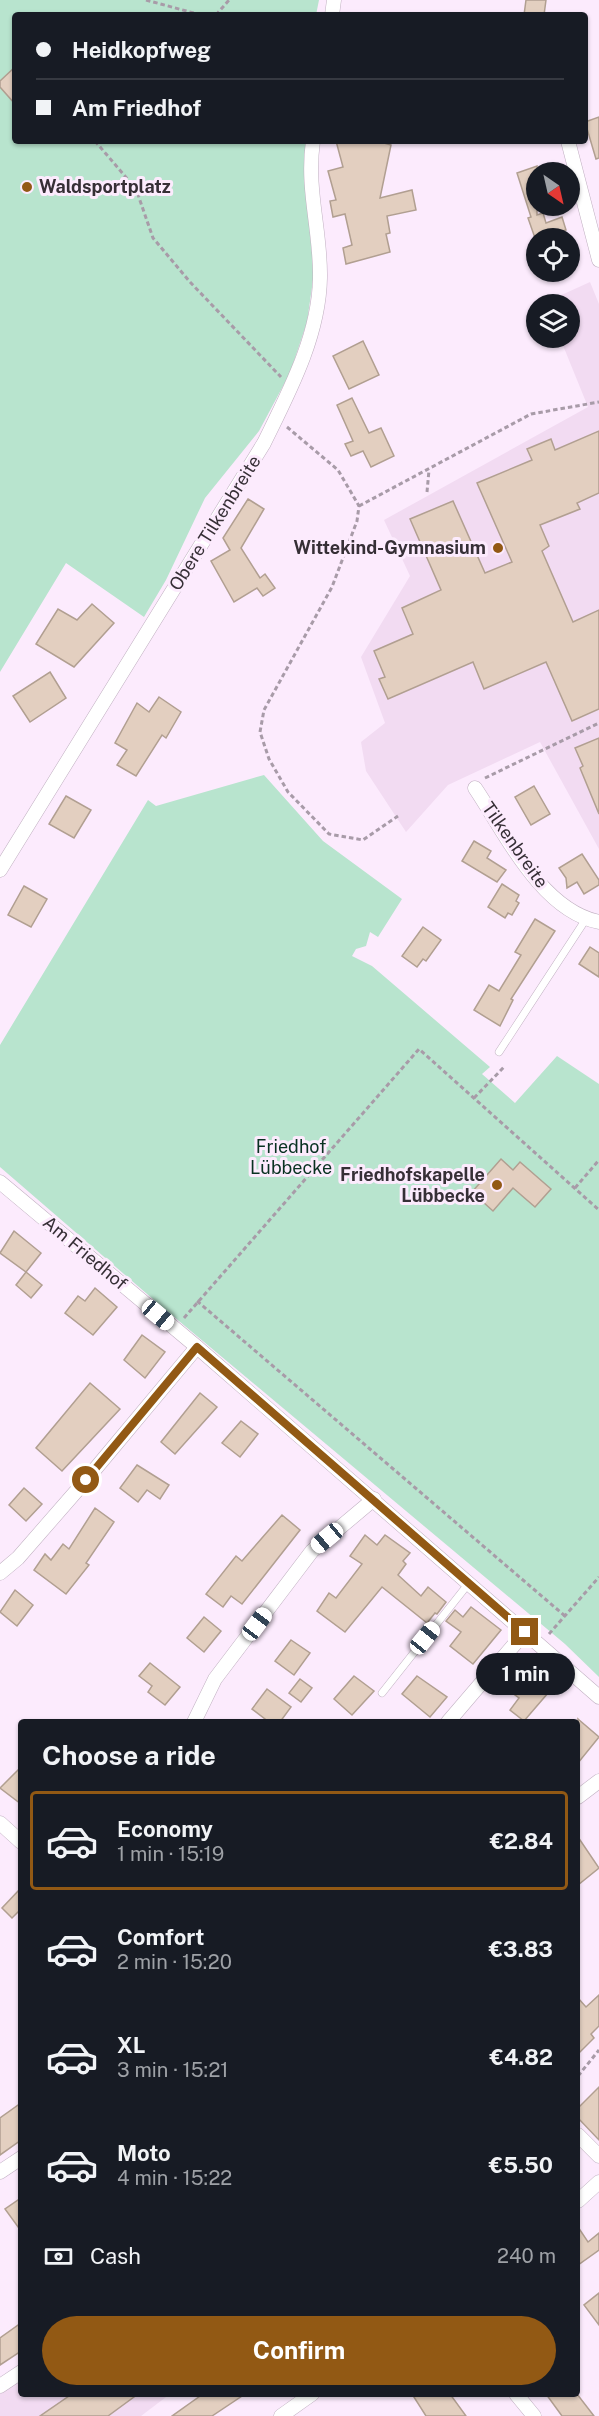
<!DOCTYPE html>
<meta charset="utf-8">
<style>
:root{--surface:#171b24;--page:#20242c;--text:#f1f3f6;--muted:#9ea1a6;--line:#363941;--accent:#925914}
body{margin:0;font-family:"Public Sans",sans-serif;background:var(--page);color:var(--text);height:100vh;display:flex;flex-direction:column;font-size:22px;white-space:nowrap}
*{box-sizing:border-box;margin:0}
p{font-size:20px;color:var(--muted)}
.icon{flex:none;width:33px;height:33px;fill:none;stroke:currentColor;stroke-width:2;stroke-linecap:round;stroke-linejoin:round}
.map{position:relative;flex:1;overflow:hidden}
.drawer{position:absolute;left:18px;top:1719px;width:562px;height:678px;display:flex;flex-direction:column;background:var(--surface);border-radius:6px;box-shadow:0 2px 4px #0004}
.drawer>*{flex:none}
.hud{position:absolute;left:12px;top:12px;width:576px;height:132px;border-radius:6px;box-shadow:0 2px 4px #0004;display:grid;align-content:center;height:132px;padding:0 24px;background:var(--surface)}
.needle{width:39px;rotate:146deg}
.controls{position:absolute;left:526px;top:162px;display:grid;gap:12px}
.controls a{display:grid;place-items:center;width:54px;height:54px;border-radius:50%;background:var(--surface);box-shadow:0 2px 4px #0004;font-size:30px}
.end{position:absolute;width:27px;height:27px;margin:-14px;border:8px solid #925914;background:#fff;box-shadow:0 0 0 3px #fff}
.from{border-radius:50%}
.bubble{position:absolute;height:42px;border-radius:21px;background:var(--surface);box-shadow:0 2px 4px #0004;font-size:20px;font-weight:700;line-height:42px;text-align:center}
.car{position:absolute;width:18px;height:36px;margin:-18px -9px;border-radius:8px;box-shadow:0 0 4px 2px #0007;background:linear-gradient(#fff 24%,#345 0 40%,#fff 0 76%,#345 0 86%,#fff 0)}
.hud b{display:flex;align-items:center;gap:21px;height:57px;font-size:22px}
.hud b+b{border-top:2px solid var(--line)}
.hud i{width:15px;height:15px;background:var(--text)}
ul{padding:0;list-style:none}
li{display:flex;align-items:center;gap:18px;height:99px;margin:0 12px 9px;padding:0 12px;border:3px solid transparent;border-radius:6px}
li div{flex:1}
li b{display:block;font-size:22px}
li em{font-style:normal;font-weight:700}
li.on{border-color:var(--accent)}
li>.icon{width:54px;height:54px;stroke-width:1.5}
h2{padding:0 24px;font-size:27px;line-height:72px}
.pay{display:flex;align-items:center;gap:15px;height:66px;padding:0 24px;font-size:22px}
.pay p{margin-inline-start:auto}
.button{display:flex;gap:12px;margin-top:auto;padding:12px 24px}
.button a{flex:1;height:69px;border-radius:36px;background:var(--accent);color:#fff;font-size:24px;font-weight:700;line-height:69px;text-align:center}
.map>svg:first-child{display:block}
.built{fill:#f2dbf2}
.green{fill:#b8e4ce}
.building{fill:#e3cfc0;stroke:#b19f91;stroke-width:1.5}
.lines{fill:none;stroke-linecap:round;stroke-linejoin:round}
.lane-casing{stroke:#c0b0c1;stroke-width:8}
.street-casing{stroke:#c0b0c1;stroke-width:15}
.path{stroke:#a89ba8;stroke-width:3;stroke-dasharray:4.5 3;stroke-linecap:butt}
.lane{stroke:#fff;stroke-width:7}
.street{stroke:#fff;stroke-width:14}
.route{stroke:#925914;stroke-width:8}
.poi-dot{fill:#925914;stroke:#fcebfd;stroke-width:2}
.labels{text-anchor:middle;stroke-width:6;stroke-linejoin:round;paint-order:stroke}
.poi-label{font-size:18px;font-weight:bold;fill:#362f36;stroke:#fcebfd;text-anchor:end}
.street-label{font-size:18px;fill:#362f36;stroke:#fcebfd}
.park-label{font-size:18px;fill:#083121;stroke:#fcebfd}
</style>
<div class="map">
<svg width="599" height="2416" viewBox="0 0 599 2416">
<rect width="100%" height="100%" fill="#fcebfd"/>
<g class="built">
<polygon points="590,282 599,304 599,849 540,742 448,785 406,832 366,771 361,742 385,723 361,657 410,576 384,520 588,407 560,338 570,338 570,304 547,304 546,302"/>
<polygon points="21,2379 21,2394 170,2394 141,2416 0,2416 0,2394"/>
</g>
<g class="green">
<polygon points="0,0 319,0 316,15 15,15 15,141 307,141 307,202 314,273 307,322 290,373 259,431 205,498 166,580 144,617 66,563 0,672"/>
<polygon points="264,775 323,841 402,899 378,937 370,932 366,946 356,949 352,956 372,966 490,1067 482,1074 515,1103 557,1056 599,1084 599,1677 565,1644 161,1306 0,1167 0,1045 148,800 156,806"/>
</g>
<g class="building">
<polygon points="526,0 546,0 544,15 524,15"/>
<polygon points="15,67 15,104 0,87 0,81"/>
<polygon points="599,117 599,158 596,159 585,122"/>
<polygon points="336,141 377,141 391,145 380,198 412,190 416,210 387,216 390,233 386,234 390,252 346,264 343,248 352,245 345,214 333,217 330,201 336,200 328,171 343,167"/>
<polygon points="537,166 537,215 543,213 546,223 562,217 566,230 559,232 561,238 535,238 528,218 531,217 517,173"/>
<polygon points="363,341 379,375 349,389 333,356"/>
<polygon points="352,398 369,433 381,428 394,456 371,467 363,451 351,456 345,444 353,441 337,405"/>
<polygon points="599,431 599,493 577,503 580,509 540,525 549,546 542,551 573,622 599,610 599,709 572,721 546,662 484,689 473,662 388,699 379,679 385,677 374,651 413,634 402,608 441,590 410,519 453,501 485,573 512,562 477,483 532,460 527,449 551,439 555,450"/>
<polygon points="248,499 264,509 241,548 260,578 265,574 275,588 263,596 257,588 234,602 211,561 230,550 223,538"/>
<polygon points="92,604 114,623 74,667 36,644 58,609 77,620"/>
<polygon points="50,672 66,698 30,722 13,696"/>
<polygon points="159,697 181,712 166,738 162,735 136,776 117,765 127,750 115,743 137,703 149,712"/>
<polygon points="599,738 599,814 580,768 583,766 575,748"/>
<polygon points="534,786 550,814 531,825 515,797"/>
<polygon points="66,796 91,810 74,838 49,824"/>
<polygon points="474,841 491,851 487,858 506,870 497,882 462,861"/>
<polygon points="582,854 599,880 599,885 584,894 577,882 567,888 566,878 559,868"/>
<polygon points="502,884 519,895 516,901 519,903 512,915 508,913 505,918 488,907"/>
<polygon points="24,886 47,899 31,927 8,915"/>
<polygon points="535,919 555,931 511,999 513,1000 500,1026 474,1010 489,985 499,991 521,955 515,952"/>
<polygon points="423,927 441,940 426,961 423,959 417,967 402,956"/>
<polygon points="590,947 599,953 599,977 579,964"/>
<polygon points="501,1159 513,1170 520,1162 551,1189 535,1207 513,1188 493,1211 472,1192"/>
<polygon points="14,1231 41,1253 26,1272 0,1253"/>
<polygon points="26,1272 42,1285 31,1298 16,1285"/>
<polygon points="95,1288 117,1307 93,1335 65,1313 78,1296 85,1301"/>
<polygon points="142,1335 165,1352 145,1378 124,1360"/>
<polygon points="90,1383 120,1409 62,1471 36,1448"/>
<polygon points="200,1393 217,1407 175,1454 161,1442"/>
<polygon points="241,1421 258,1434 240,1457 222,1443"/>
<polygon points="137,1465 169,1485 160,1499 147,1490 138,1502 120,1488"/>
<polygon points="24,1488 42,1504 26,1521 9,1505"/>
<polygon points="95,1508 114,1522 86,1563 89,1565 66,1594 34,1570 45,1554 51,1560 63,1544 69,1549"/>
<polygon points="282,1515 300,1530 242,1604 231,1596 223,1607 206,1594 236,1556 242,1561"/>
<polygon points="365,1535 377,1545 385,1535 410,1553 403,1561 406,1564 398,1575 421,1596 428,1587 446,1602 437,1614 435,1613 427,1623 382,1587 345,1632 317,1611 329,1593 336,1598 362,1564 350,1556"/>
<polygon points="15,1590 33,1605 17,1626 0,1612"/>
<polygon points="471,1607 501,1630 473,1664 450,1646 461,1632 446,1621 455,1610 463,1617"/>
<polygon points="204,1617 221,1631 204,1652 187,1638"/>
<polygon points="291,1640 310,1653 294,1675 275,1661"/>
<polygon points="150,1663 180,1687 165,1705 148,1692 152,1686 139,1676"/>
<polygon points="525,1674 548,1693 524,1721 510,1710 519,1698 511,1692"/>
<polygon points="354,1676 374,1691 352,1715 334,1699"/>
<polygon points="417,1676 447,1697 430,1717 402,1694"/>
<polygon points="300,1679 312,1688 301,1702 289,1693"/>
<polygon points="267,1689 291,1707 280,1722 269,1722 252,1709"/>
<polygon points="578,1719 599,1737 578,1763"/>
<polygon points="21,1767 21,1804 0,1788"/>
<polygon points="578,1837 599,1868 578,1885"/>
<polygon points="21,1888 21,1909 12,1918 2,1908"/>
<polygon points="599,1995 599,2026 591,2034 594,2038 578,2054 578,1998 586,2007"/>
<polygon points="599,2087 599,2140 578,2118 578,2108"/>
<polygon points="21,2103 21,2140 0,2155 0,2118"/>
<polygon points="21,2198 21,2231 5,2209"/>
<polygon points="578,2227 588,2242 599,2233 599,2250 578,2265"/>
<polygon points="599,2293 599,2325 584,2305"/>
<polygon points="21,2323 21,2351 0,2365 0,2338"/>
<polygon points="72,2394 138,2394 108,2416 40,2416"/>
<polygon points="203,2394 245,2394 212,2416 172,2416"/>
<polygon points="412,2394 450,2394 466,2416 426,2416"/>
<polygon points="546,2394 577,2394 594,2416 562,2416"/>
</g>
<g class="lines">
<defs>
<g id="lane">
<polyline points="499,1052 586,919"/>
<polyline points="382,1693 469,1583"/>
</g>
<g id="street">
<polyline points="332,15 334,0"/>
<polyline points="568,141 599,260"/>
<path d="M475,788C506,834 541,910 599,922"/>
<path d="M0,870L264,443C289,392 319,336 320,278C321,231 306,190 313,141"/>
<polyline points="0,1182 197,1347 599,1697"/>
<polyline points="0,1573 18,1558 86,1480 197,1347"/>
<polyline points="194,1722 215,1679 312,1551 374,1499"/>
<polyline points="448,1722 525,1632"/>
<polyline points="578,1797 599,1781"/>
<polyline points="0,1823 21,1842"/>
<polyline points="578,2135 599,2156"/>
<polyline points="0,2172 21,2158"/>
<polyline points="578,2201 599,2182"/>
<polyline points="0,2386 21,2372"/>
<polyline points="516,2394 534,2416"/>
<polyline points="281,2416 312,2394"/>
</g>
</defs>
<use href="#lane" class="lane-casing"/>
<use href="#street" class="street-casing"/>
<g class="path">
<polyline points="146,0 201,15"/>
<polyline points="216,15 229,0"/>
<polyline points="95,141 136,189 153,238 190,282 281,377"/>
<polyline points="287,427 338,470 359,506 357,521 332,587 264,710 260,732 269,759 288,792 329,834 363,840 398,816"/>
<polyline points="427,492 429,470"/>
<polyline points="359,506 531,414 599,402"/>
<polyline points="485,778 599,723"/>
<polyline points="474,1098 504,1067"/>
<polyline points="575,1188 599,1160"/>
<polyline points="197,1301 565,1616"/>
<polyline points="184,1318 419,1049 599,1210"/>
<polyline points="549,1634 599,1577"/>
<polyline points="578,2076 599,2050"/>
</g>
<use href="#lane" class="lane"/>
<use href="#street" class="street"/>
</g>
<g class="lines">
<polyline class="route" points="86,1480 197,1347 525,1632"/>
</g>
<g class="poi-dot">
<circle cx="27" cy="187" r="6"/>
<circle cx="498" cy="548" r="6"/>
<circle cx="497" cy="1185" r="6"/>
</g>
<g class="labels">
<g class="poi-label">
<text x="39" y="193" text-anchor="start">Waldsportplatz</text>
<text x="486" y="554">Wittekind-Gymnasium</text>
<text x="485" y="1181">Friedhofskapelle<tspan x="485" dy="21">Lübbecke</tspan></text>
</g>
<g class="street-label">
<text transform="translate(215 523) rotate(-58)" y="6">Obere Tilkenbreite</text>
<text transform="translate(515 845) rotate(55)" y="6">Tilkenbreite</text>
<text transform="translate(85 1253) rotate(40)" y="6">Am Friedhof</text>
</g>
<g class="park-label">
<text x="291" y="1153">Friedhof<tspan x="291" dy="21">Lübbecke</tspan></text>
</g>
</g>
</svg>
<div class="controls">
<a><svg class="needle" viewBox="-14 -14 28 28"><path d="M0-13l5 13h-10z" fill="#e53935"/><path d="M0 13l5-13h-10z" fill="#9ea1a6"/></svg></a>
<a><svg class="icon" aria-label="locate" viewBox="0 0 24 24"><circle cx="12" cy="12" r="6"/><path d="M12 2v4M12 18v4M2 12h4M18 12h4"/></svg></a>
<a><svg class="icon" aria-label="layers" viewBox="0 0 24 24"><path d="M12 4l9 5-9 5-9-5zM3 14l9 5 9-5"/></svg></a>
</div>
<i class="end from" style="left:86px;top:1480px"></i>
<i class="end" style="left:525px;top:1632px"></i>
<div class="bubble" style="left:476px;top:1653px;width:99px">1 min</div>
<i class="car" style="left:158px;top:1315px;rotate:130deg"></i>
<i class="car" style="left:327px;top:1538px;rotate:230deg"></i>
<i class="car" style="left:257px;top:1624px;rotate:37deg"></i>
<i class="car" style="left:425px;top:1638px;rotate:39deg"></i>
<div class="hud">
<b><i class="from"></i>Heidkopfweg</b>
<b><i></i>Am Friedhof</b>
</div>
<section class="drawer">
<h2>Choose a ride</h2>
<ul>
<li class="on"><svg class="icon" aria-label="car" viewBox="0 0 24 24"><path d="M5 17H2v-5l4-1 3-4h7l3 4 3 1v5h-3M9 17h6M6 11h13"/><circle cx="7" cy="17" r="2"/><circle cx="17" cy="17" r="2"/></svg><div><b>Economy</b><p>1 min · 15:19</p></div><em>€2.84</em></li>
<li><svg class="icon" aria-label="car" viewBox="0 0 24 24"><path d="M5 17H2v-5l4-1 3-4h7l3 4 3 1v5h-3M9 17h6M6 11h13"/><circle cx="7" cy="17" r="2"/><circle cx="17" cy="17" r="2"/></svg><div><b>Comfort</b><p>2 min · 15:20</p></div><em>€3.83</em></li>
<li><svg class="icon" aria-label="car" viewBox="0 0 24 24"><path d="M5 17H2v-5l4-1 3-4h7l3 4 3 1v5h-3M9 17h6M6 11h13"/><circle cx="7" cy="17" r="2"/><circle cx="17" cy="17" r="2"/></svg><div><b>XL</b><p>3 min · 15:21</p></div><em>€4.82</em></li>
<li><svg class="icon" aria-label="car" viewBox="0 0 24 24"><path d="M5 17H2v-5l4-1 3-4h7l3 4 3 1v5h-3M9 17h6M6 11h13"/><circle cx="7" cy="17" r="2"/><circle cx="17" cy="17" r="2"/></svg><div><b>Moto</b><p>4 min · 15:22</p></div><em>€5.50</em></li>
</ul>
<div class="pay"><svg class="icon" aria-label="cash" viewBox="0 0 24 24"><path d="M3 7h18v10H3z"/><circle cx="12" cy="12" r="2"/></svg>Cash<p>240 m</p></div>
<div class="button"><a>Confirm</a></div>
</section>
</div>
